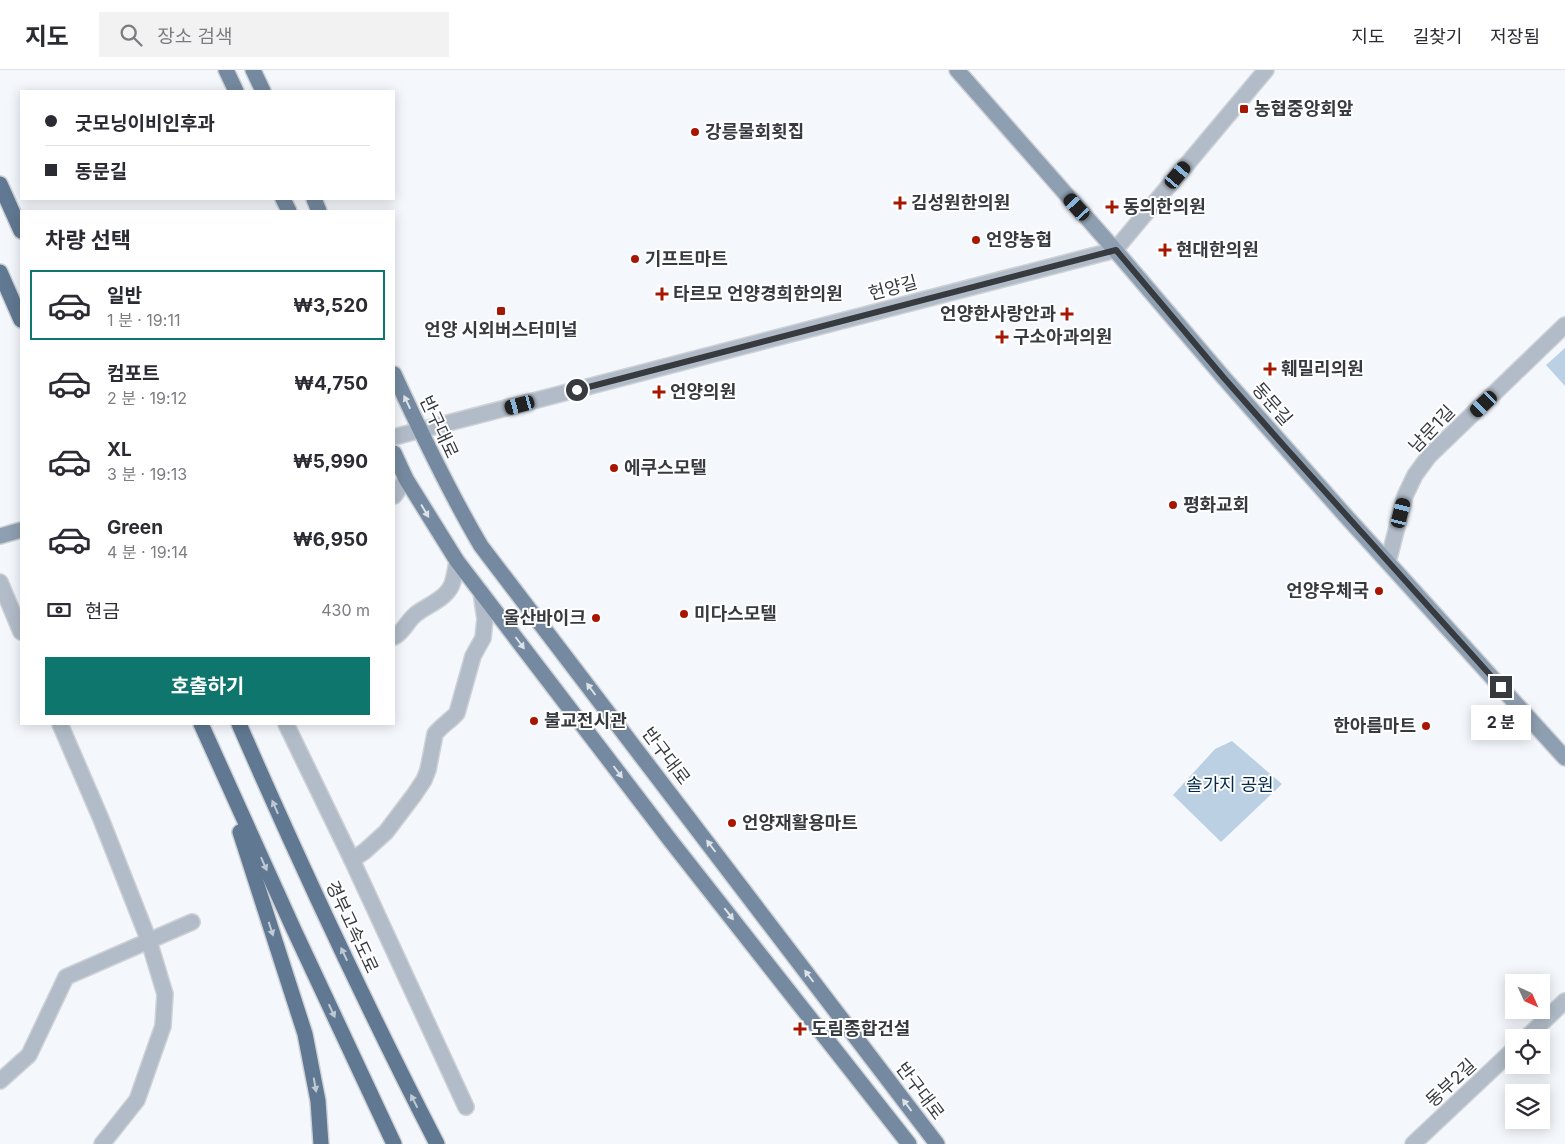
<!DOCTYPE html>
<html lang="ko">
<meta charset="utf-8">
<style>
:root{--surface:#fff;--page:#f2f2f3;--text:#2b2b33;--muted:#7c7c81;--line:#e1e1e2;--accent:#0f766e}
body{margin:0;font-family:Inter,"Noto Sans KR",sans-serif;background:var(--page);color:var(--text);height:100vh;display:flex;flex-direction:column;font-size:19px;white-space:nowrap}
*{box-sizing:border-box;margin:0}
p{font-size:16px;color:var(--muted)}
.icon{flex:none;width:28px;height:28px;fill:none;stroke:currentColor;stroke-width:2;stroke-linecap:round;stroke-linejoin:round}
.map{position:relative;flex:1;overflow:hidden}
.side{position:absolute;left:20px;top:140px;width:375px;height:515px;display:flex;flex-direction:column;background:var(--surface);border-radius:0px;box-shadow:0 2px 12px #0003}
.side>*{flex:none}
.guide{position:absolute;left:20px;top:20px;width:375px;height:110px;border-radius:0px;box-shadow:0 2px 12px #0003;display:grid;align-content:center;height:110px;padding:0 25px;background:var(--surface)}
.needle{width:32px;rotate:135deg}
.fabs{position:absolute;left:1505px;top:904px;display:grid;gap:10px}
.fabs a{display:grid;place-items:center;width:45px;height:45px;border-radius:0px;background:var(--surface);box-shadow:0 2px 12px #0003;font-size:25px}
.end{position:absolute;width:22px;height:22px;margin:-11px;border:6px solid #373b40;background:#fff;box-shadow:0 0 0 2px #fff}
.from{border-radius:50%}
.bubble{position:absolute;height:35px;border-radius:0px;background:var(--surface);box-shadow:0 2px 12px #0003;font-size:16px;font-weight:700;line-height:35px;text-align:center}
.car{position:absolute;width:15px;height:30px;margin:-15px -8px;border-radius:6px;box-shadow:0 0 4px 1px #0007;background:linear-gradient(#222 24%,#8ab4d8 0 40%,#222 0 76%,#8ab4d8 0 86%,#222 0)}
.guide b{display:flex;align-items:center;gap:18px;height:48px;font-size:19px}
.guide b+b{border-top:1px solid var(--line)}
.guide i{width:12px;height:12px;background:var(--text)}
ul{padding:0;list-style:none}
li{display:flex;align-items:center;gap:15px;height:70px;margin:0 10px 8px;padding:0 15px;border:2px solid transparent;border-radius:0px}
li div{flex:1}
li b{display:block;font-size:19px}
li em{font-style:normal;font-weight:700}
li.selected{border-color:var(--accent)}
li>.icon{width:45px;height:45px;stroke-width:1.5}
h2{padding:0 25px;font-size:22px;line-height:60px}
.pay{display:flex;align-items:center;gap:12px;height:55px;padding:0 25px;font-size:19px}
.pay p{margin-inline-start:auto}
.cta{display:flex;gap:10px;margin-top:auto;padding:10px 25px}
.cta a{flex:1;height:58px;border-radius:0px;background:var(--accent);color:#fff;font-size:20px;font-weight:700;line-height:58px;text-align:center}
header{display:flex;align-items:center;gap:30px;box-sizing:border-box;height:70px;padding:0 25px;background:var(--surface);border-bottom:1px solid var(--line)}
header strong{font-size:24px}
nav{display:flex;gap:28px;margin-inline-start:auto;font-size:18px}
.search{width:350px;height:45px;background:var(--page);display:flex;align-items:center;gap:12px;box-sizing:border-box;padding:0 18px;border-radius:0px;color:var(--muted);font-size:19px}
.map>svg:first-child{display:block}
.green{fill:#bcd0e4}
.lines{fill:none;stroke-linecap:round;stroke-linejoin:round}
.street-casing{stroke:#ced2d7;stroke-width:18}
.secondary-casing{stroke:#ced2d7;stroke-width:18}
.primary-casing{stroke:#ced2d7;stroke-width:18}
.highway-casing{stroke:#ced2d7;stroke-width:18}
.street{stroke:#b1bcc8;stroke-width:15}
.secondary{stroke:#8e9fb1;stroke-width:15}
.primary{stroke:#758aa0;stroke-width:15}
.highway{stroke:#607891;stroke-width:15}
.oneway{fill:#dce2e7}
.oneway2{fill:#bfc9d3}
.route{stroke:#373b40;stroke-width:6}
.poi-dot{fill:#a71600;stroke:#fff;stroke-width:2}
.labels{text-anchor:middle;stroke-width:4;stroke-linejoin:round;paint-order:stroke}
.poi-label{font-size:18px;font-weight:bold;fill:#373b40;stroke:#fff;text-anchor:start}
.street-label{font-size:18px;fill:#373b40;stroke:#fff}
.park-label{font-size:18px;fill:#002a4d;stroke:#fff}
</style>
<header>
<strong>지도</strong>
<div class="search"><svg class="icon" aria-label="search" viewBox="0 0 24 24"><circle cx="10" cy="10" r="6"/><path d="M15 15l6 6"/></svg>장소 검색</div>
<nav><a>지도</a><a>길찾기</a><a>저장됨</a></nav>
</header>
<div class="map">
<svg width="1565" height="1074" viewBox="0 0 1565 1074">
<rect width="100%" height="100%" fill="#f4f8fd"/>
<g class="green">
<polygon points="1565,278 1565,316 1546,295"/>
<polygon points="1232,671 1282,714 1221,772 1173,725 1215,679"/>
</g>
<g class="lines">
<defs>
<g id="street">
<polyline points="394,367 1115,180 1266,0"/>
<polyline points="394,426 406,409"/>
<polyline points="1388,492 1405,426 1415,405 1429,386 1565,255"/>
<polyline points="0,512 21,562"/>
<path d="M394,567C404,562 407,551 416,544C429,534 449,528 453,511C455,504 456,497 457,491"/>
<polyline points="60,654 101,749 149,871 165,924 163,956 137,1030 102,1074"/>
<path d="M286,654L352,790L365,781L386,762L414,725L424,710L428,700L435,664C441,656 450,651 457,643L473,586L483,568L485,549L481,522"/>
<polyline points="352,790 466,1037"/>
<polyline points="1526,968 1565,931"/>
<polyline points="0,1011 29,985 66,907 192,852"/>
<polyline points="1413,1074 1514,979"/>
</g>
<g id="secondary">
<polyline points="957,0 1115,180 1224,308 1344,444 1565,688"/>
<polyline points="0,466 21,460"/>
</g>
<g id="primary">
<polyline points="226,0 236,21"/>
<polyline points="253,0 263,21"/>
<polyline points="283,129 289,141"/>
<polyline points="314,129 319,141"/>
<path d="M394,304C421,363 448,420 481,476L937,1074"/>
<polyline points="394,383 406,409 457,491 670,770 909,1074"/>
</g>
<g id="highway">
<polyline points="0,114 21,161"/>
<polyline points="0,202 21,250"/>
<polyline points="201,654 294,860 394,1074"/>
<path d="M239,654C301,796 366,936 437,1074"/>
<polyline points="240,762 305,964 318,1031 321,1074"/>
</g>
</defs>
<use href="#street" class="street-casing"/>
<use href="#secondary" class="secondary-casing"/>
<use href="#primary" class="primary-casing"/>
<use href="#highway" class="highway-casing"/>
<use href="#street" class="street"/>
<use href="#secondary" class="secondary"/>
<use href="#primary" class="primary"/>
<use href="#highway" class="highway"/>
</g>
<defs><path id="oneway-solid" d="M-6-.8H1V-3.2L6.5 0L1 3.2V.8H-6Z" transform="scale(1.25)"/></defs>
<g class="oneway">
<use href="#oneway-solid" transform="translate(407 332) rotate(-115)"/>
<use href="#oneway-solid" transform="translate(425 441) rotate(59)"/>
<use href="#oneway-solid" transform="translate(520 573) rotate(53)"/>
<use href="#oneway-solid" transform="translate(591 619) rotate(-127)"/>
<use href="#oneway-solid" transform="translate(618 702) rotate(53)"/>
<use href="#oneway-solid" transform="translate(711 776) rotate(-127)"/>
<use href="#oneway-solid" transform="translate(729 844) rotate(52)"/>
<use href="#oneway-solid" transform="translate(809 906) rotate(-127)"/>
<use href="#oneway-solid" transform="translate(907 1035) rotate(-127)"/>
</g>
<g class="oneway2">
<use href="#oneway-solid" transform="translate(275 737) rotate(-114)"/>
<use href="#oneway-solid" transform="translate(264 794) rotate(66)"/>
<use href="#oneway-solid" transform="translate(271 859) rotate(72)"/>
<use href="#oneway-solid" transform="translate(344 884) rotate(-115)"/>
<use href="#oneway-solid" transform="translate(332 941) rotate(65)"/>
<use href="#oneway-solid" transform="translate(315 1015) rotate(80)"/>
<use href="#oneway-solid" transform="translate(414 1031) rotate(-117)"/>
</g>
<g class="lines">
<polyline class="route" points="577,320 1116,180 1224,308 1284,376 1501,617"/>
</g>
<g class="poi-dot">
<rect x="1239" y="34" width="10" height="10" rx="2.5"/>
<circle cx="695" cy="62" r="5"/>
<path d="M897.5 125.5h5v5h5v5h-5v5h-5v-5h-5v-5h5z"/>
<path d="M1109.5 129.5h5v5h5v5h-5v5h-5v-5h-5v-5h5z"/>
<circle cx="976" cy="170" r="5"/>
<path d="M1162.5 172.5h5v5h5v5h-5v5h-5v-5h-5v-5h5z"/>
<circle cx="635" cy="189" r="5"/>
<path d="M659.5 216.5h5v5h5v5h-5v5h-5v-5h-5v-5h5z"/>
<rect x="496" y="236" width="10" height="10" rx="2.5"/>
<path d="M1064.5 236.5h5v5h5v5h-5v5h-5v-5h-5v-5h5z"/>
<path d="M999.5 259.5h5v5h5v5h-5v5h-5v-5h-5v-5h5z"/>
<path d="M1267.5 291.5h5v5h5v5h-5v5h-5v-5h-5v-5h5z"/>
<path d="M656.5 314.5h5v5h5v5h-5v5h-5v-5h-5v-5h5z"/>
<circle cx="614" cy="398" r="5"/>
<circle cx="1173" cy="435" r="5"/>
<circle cx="1379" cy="521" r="5"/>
<circle cx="684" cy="544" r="5"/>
<circle cx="596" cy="548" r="5"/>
<circle cx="534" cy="651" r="5"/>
<circle cx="1426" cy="656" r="5"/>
<circle cx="732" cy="753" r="5"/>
<path d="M797.5 951.5h5v5h5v5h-5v5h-5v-5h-5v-5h5z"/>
</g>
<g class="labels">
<g class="poi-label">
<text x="1254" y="45">농협중앙회앞</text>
<text x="705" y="68">강릉물회횟집</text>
<text x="911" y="139">김성원한의원</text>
<text x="1123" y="143">동의한의원</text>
<text x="986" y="176">언양농협</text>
<text x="1176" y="186">현대한의원</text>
<text x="645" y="195">기프트마트</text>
<text x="673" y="230">타르모 언양경희한의원</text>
<text x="1056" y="250" text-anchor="end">언양한사랑안과</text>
<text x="501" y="266" text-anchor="middle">언양 시외버스터미널</text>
<text x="1013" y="273">구소아과의원</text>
<text x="1281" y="305">훼밀리의원</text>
<text x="670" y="328">언양의원</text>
<text x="624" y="404">에쿠스모텔</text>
<text x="1183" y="441">평화교회</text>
<text x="1369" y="527" text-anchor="end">언양우체국</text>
<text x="694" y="550">미다스모텔</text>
<text x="586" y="554" text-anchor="end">울산바이크</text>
<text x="544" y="657">불교전시관</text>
<text x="1416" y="662" text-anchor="end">한아름마트</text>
<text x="742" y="759">언양재활용마트</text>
<text x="811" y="965">도림종합건설</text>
</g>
<g class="street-label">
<text transform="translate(893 218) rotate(-15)" y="6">헌양길</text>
<text transform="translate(1272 334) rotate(49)" y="6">동문길</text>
<text transform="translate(439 357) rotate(65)" y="6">반구대로</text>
<text transform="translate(1432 359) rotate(-46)" y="6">남문1길</text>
<text transform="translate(666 686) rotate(53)" y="6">반구대로</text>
<text transform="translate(352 857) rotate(65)" y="6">경부고속도로</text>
<text transform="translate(1451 1013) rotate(-43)" y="6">동부2길</text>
<text transform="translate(920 1021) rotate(53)" y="6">반구대로</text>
</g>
<g class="park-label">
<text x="1230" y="721">솔가지 공원</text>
</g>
</g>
</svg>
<div class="fabs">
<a><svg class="needle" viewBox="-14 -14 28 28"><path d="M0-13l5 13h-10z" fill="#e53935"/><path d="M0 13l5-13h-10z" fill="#7c7c81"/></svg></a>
<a><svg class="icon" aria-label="locate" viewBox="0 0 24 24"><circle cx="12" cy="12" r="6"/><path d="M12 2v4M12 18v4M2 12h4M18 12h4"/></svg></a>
<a><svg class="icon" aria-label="layers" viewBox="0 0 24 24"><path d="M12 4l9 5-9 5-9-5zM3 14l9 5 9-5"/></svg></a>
</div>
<i class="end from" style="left:577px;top:320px"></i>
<i class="end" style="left:1501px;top:617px"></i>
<div class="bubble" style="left:1471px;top:635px;width:60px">2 분</div>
<i class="car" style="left:1178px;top:105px;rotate:40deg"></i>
<i class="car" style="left:1077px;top:137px;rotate:318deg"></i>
<i class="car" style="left:1484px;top:334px;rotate:226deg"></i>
<i class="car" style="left:520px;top:335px;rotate:255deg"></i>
<i class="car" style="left:1401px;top:443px;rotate:14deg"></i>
<div class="guide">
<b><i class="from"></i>굿모닝이비인후과</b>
<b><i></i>동문길</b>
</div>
<section class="side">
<h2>차량 선택</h2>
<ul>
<li class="selected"><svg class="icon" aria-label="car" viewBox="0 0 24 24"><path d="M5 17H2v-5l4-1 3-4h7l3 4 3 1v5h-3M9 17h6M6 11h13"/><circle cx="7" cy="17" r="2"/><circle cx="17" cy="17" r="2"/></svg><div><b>일반</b><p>1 분 · 19:11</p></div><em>₩3,520</em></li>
<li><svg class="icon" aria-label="car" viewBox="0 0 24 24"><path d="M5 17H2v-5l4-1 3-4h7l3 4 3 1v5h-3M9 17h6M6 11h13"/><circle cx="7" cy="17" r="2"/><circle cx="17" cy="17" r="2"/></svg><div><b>컴포트</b><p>2 분 · 19:12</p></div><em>₩4,750</em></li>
<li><svg class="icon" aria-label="car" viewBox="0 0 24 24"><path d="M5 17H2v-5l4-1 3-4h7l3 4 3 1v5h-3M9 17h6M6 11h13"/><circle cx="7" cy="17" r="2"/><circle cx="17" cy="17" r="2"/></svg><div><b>XL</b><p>3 분 · 19:13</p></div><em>₩5,990</em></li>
<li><svg class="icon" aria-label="car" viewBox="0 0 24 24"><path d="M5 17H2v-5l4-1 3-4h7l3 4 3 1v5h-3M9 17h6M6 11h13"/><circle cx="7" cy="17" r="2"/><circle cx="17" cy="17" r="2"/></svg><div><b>Green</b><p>4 분 · 19:14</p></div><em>₩6,950</em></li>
</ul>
<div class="pay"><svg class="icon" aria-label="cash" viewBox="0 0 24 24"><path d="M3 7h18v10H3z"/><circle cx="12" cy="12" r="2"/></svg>현금<p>430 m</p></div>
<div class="cta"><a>호출하기</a></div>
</section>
</div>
